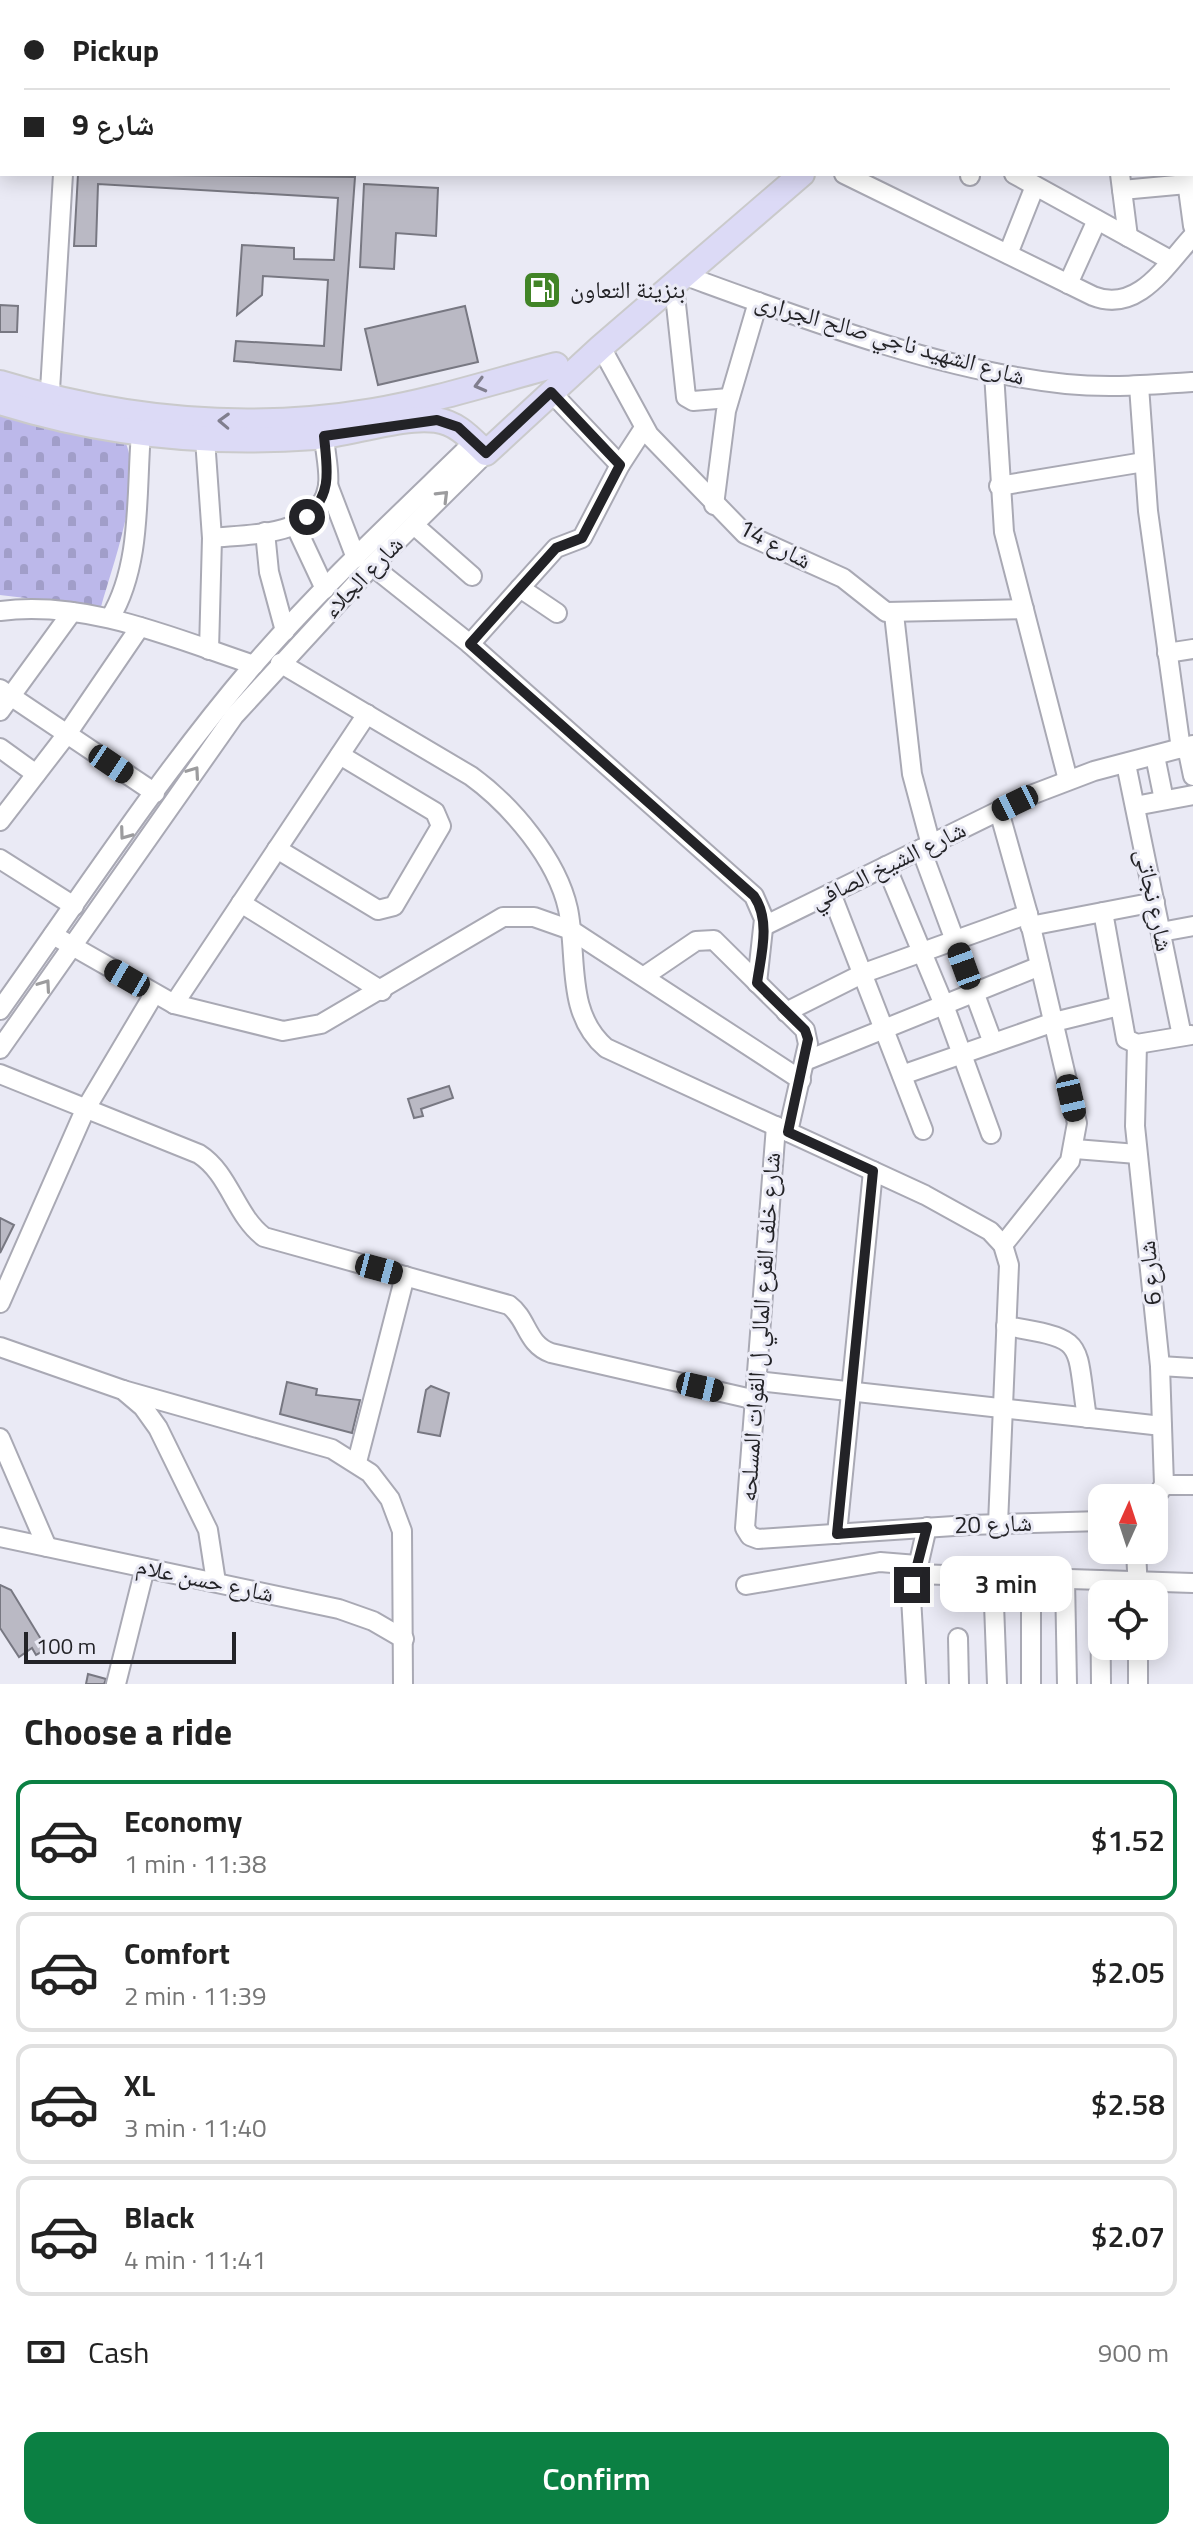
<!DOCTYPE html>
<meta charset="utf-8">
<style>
:root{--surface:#fff;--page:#f6f6f6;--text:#222;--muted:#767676;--line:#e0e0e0;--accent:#0b8043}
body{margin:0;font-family:"Titillium Web","Noto Naskh Arabic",sans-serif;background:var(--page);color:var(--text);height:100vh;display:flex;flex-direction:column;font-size:30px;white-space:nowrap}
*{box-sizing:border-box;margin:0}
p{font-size:26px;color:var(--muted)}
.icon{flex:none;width:44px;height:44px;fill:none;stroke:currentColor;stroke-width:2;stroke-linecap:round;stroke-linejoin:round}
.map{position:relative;height:1684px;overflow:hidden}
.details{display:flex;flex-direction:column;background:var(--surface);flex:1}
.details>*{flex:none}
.banner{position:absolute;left:0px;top:0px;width:1194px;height:176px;box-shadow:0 4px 20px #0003;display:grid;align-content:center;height:176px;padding:0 24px;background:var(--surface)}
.needle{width:52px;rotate:3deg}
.tools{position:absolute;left:1088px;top:1484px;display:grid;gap:16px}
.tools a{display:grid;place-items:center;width:80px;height:80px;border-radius:16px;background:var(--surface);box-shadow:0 4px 20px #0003;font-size:40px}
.scale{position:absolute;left:24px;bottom:20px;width:212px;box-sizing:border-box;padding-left:8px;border:4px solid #232327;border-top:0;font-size:22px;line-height:28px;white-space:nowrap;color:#232327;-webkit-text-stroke:6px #eaeaf5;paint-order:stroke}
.end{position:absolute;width:36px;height:36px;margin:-18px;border:10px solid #232327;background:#fff;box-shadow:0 0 0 4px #fff}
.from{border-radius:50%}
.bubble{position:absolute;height:56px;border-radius:16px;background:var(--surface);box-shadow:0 4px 20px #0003;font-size:26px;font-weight:600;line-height:56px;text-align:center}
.car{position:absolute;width:24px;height:48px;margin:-24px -12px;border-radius:10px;box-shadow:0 0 6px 2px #0007;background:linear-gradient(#222 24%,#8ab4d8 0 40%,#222 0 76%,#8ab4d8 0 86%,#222 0)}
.banner b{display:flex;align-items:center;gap:28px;height:76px;font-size:30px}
.banner b+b{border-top:2px solid var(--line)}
.banner i{width:20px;height:20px;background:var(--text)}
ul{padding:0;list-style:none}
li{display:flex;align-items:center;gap:24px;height:120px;margin:0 16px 12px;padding:0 8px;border:4px solid var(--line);border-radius:16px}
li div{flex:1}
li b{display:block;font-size:30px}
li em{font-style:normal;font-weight:600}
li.active{border-color:var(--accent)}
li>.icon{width:72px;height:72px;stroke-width:1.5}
h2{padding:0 24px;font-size:36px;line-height:96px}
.pay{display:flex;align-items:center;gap:20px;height:88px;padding:0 24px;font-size:30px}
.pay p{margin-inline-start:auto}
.cta{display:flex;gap:16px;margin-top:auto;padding:16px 24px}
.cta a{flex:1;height:92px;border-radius:16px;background:var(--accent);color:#fff;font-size:32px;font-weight:600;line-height:92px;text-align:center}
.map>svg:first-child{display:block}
.cemetery{fill:url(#cemetery-stones)}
.building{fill:#bab9c4;stroke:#787882;stroke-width:2}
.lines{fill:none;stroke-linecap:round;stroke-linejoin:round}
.minor-casing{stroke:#a9a9b4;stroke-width:22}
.major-casing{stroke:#cacacb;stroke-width:28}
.minor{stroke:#fff;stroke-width:18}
.major{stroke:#dcdaf6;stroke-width:24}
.oneway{stroke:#807e8e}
.oneway2{stroke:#9c9c9e}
.route{stroke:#232327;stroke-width:10}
.labels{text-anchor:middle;stroke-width:6;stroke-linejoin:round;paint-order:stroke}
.poi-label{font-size:24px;fill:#232327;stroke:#eaeaf5;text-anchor:start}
.street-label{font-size:24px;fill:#232327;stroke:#eaeaf5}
</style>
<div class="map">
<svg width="1193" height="1684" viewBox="0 0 1193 1684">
<defs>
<pattern id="cemetery-stones" width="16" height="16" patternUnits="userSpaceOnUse" patternTransform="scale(2)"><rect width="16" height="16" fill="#bcb8ea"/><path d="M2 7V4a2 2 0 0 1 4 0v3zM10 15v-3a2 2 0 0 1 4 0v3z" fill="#a19ec9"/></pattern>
</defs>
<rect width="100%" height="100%" fill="#eaeaf5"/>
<path class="cemetery" d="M0,413L30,423L125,441C144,483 113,563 101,607L0,595Z"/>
<g class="building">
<polygon points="667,0 899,0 667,2"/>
<polygon points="78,174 355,177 341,370 234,361 236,341 324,346 328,280 263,276 262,295 237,315 242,245 294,248 294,259 334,260 338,198 98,184 96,246 74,246"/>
<polygon points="364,184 438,188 436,236 396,233 394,269 360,267"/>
<polygon points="0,305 18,306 17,332 0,332"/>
<polygon points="465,306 478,362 378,385 365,329"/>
<polygon points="449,1086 453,1098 421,1109 423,1116 414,1118 408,1099"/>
<polygon points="0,1218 14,1225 0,1253"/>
<polygon points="287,1382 317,1389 316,1395 360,1400 352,1433 280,1414"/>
<polygon points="431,1386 449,1393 440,1436 418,1432 426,1390"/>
<polygon points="0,1585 11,1590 47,1649 36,1655 32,1648 19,1657 0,1628"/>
<polygon points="88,1674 106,1679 104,1684 86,1684"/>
</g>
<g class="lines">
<defs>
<g id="minor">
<polyline points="974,0 977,2"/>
<polyline points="1160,0 1160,2"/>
<polyline points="1192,139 1193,139"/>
<path d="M844,174L1093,296C1138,314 1166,265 1193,236"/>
<polyline points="970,174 970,176"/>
<polyline points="1014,174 1170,260"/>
<polyline points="1120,174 1128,237"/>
<polyline points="1186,174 1193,226"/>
<polyline points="1122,190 1187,184"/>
<polyline points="1008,254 1035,186"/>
<path d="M686,276C804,319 941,371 1066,384C1108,388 1150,385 1193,382"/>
<polyline points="1068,284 1097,220"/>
<polyline points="674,286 686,397 693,401 729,398"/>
<polyline points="601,347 649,435 745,534 843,578 886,612 1024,609"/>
<polyline points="994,373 1004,532 1068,780"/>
<polyline points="1139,386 1148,511 1181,749"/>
<polyline points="551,392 620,465"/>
<polyline points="49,407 63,174"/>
<polyline points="205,439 212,538 209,650"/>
<polyline points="328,485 356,558"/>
<polyline points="999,486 1144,462"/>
<polyline points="714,505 726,411 758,302"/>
<polyline points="295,525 325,589"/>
<polyline points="414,525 472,576"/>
<polyline points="265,532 269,572 285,631"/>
<path d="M212,538C249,534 320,537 328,486C330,471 325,452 324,436"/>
<polyline points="372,566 470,644 754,896 764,919 757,983"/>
<polyline points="520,588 557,613"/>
<path d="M0,611C88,600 173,638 254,665"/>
<polyline points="894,614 912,774 931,845"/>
<path d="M110,618C142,565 136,494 141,433"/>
<polyline points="470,644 556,548 582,538 620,465 644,428"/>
<polyline points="1167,653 1193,649"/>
<path d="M280,663L471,776C511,805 557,859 568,909C578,957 565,1013 606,1048L925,1195L990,1231L1003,1245L1009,1265L998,1524"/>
<polyline points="0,689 155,793"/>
<polyline points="0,711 72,612"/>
<polyline points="1187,747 1193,776"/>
<polyline points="0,748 36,774"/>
<polyline points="1155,756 1164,800"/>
<polyline points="1126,764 1182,1036"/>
<polyline points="1135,806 1193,795"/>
<polyline points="999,811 1028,914 1077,1123 1070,1161 1003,1245"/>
<polyline points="0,821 67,734 140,627"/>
<polyline points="277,849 378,910 394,906 441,826 435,812 340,755"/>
<polyline points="921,849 993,1043"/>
<polyline points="0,859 74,906"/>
<polyline points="886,866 944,1005 991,1134"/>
<polyline points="831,893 923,1130"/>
<polyline points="241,903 382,991"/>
<polyline points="1103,912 1126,1039 1137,1044 1191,1035"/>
<polyline points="764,926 1031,795 1094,771 1193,745"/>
<polyline points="1030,926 1155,902"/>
<polyline points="1161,932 1193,926"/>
<polyline points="53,935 174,1004 283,1031 321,1024 503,917 534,917 571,930 801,1080"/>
<polyline points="646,975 696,941 714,940 805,1030 808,1044 788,1132"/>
<polyline points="174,1004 367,714"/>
<path d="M0,1010C82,895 160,775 252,667C321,587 399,515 474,442"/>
<polyline points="786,1012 864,973 1028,914"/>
<polyline points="1137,1044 1135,1126 1160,1366 1164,1485 1154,1500"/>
<polyline points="0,1049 234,716 372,566 486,453"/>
<polyline points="805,1061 1040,966"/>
<path d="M0,1074L199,1154C230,1174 235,1215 264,1237L509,1305C528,1319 526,1344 551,1353L756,1400"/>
<polyline points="902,1075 1054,1022 1119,1006"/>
<polyline points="776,1126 745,1528 750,1536 758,1539 969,1525 1102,1521"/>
<polyline points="1075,1149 1137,1154"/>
<polyline points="0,1303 85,1110 154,994"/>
<path d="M1006,1326C1088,1340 1075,1339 1087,1418"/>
<polyline points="0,1347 123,1390 143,1407 158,1428 208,1530 216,1582"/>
<polyline points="1160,1366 1193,1368"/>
<polyline points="757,1381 1162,1426"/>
<polyline points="123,1390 332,1449 370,1473 390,1499 402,1531 403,1684"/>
<polyline points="0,1438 47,1547"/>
<polyline points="357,1462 405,1276"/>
<polyline points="1164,1485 1193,1485"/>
<polyline points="837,1534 873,1171"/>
<polyline points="0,1537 339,1609 373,1621 404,1639"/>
<polyline points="1136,1550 1138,1591"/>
<polyline points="914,1574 1193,1583"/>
<polyline points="993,1577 997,1684"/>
<polyline points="1065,1579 1067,1684"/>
<polyline points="1100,1580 1101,1684"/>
<polyline points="746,1585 880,1562 917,1565"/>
<polyline points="958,1638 959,1684"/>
<polyline points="1138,1646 1138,1684"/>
<polyline points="116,1684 145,1568"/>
<polyline points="916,1684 911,1597 927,1527"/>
<polyline points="1031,1684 1031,1578"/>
</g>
<g id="major">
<polyline points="1031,2 1036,0"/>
<polyline points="1084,2 1088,0"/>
<path d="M0,383C121,420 248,432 373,411C434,401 495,381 556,365"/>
<path d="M0,402C102,434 208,445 315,437C350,434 404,415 436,420C458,423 471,439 486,453L601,347L802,174"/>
</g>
</defs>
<use href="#minor" class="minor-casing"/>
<use href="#major" class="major-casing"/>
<use href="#minor" class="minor"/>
<use href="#major" class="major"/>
</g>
<defs><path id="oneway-chevron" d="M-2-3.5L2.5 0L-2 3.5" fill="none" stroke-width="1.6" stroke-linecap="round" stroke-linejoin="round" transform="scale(2)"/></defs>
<g class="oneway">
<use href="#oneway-chevron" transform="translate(480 385) rotate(165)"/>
<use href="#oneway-chevron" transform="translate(224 421) rotate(-178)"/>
</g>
<g class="oneway2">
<use href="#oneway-chevron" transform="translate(443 496) rotate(-45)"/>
<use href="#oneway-chevron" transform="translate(194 772) rotate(-55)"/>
<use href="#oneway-chevron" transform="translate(125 834) rotate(126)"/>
<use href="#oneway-chevron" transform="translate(45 985) rotate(-55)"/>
</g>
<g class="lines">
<path class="route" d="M307,517C333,493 327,469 324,436L437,420L458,427L486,453L551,392L620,465L582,538L556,548L470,644L754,896C771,921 761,955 757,983L805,1030L808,1039L788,1132L873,1171L837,1534L927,1527L912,1585"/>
</g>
<defs>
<symbol id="fuel-square" viewBox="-11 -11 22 22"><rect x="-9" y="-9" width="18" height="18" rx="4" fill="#418427" stroke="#eaeaf5"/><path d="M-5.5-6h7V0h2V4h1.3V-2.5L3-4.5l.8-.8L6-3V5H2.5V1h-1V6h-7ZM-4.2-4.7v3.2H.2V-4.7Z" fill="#fff"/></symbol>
</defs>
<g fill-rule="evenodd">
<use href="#fuel-square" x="520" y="268" width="44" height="44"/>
</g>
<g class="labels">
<g class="poi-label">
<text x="570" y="298">بنزينة التعاون</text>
</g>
<g class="street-label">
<text transform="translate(890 339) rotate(16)" y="8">شارع الشهيد ناجي صالح الجرارى</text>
<text transform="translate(775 544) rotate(28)" y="8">شارع 14</text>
<text transform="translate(363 577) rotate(-46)" y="8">شارع الجلاء</text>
<text transform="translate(888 865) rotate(-26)" y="8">شارع الشيخ الصافي</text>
<text transform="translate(1154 900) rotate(78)" y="8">شارع نجاتى</text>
<text transform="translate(1150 1273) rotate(-96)" y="8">شارع 6</text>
<text transform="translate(760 1327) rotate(-86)" y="8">شارع خلف الفرع المالي ل القوات المسلحه</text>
<text transform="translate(993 1524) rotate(-2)" y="8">شارع 20</text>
<text transform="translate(205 1580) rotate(12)" y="8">شارع حسن علام</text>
</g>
</g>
</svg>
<div class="tools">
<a><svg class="needle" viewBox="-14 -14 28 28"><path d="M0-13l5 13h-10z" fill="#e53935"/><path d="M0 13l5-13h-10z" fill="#767676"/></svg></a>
<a><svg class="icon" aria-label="locate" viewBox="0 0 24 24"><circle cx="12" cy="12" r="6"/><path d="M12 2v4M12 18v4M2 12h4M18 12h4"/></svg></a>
</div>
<div class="scale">100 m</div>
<i class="end from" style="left:307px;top:517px"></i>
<i class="end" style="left:912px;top:1585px"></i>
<div class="bubble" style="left:940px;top:1556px;width:132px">3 min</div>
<i class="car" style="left:111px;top:764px;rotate:124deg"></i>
<i class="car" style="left:1015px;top:803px;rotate:244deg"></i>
<i class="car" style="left:964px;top:966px;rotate:340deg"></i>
<i class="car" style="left:127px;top:978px;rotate:300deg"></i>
<i class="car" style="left:1071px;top:1098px;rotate:167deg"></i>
<i class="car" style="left:379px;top:1269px;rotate:105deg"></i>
<i class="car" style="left:700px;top:1387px;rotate:103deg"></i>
<div class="banner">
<b><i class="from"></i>Pickup</b>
<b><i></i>شارع 9</b>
</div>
</div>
<section class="details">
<h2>Choose a ride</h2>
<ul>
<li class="active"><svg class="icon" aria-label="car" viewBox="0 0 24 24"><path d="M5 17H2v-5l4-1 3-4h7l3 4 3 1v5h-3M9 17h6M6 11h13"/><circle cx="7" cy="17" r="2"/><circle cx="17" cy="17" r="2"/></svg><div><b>Economy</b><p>1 min · 11:38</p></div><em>$1.52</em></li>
<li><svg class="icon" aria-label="car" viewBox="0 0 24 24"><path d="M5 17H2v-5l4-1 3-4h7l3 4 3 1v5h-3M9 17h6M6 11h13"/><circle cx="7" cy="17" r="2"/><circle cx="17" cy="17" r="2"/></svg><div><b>Comfort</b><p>2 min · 11:39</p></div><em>$2.05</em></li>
<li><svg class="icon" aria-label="car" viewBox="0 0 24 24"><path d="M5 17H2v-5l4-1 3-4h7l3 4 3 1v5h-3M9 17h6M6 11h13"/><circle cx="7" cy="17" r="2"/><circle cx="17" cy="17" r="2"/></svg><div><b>XL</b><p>3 min · 11:40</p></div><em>$2.58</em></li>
<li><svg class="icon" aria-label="car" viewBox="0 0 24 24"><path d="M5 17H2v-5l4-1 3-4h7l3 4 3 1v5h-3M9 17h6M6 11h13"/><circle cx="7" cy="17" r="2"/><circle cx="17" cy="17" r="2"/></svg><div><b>Black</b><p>4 min · 11:41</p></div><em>$2.07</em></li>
</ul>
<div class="pay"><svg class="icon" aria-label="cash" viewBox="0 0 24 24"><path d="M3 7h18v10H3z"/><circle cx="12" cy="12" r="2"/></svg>Cash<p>900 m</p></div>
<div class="cta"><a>Confirm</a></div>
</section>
